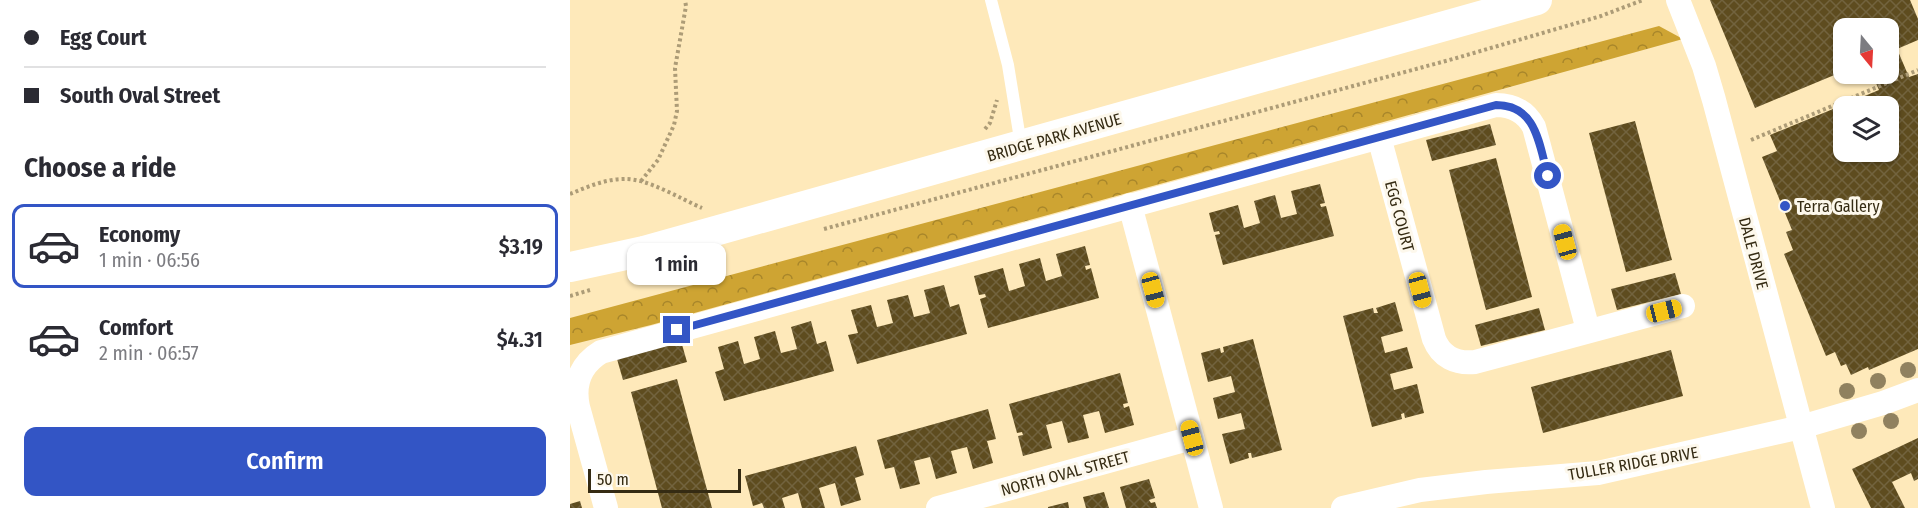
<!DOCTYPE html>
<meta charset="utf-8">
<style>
:root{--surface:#fff;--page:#f2f2f3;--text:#2b2b33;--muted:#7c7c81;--line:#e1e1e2;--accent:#3355c5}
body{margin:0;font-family:"Fira Sans Condensed",sans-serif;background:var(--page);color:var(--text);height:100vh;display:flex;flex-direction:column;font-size:22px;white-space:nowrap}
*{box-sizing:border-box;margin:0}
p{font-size:20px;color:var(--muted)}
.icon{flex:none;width:33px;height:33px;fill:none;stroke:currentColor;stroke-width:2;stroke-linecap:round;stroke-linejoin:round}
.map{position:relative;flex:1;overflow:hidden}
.details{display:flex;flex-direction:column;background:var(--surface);width:570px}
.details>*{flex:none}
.top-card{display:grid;align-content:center;height:132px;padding:0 24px;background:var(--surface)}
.needle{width:39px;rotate:162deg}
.controls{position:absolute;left:1263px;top:18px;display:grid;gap:12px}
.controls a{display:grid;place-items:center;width:66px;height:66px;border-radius:12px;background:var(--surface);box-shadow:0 2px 4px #0004;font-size:30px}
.scale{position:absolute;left:18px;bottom:15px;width:153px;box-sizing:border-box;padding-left:6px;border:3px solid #352b13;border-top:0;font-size:16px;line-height:21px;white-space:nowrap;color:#352b13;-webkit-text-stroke:4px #fdf8ec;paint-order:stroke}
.end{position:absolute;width:27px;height:27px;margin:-14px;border:8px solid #3355c5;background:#fff;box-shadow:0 0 0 3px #fff}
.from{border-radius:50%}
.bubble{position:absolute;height:42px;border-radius:12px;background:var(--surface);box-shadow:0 2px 4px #0004;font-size:20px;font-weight:600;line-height:42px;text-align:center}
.car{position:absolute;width:18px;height:36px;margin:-18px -9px;border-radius:8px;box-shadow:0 0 4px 2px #0007;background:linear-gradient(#f5c518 24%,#345 0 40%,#f5c518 0 76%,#345 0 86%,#f5c518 0)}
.top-card b{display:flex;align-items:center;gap:21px;height:57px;font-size:22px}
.top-card b+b{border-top:2px solid var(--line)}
.top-card i{width:15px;height:15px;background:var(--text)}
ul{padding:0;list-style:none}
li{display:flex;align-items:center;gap:18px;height:84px;margin:0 12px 9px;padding:0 12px;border:3px solid transparent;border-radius:12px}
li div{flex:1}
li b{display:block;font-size:22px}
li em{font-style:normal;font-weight:600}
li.current{border-color:var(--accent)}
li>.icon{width:54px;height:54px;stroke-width:1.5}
h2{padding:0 24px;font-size:27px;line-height:72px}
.action{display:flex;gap:12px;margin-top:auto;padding:12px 24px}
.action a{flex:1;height:69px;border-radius:12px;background:var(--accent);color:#fff;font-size:24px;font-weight:600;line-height:69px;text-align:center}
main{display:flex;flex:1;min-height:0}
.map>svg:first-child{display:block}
.forest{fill:url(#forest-crowns)}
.building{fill:url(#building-cross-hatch);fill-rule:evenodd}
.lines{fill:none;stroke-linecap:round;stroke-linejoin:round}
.path{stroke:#ad9c77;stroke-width:4;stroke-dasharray:3 3;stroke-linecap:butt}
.service{stroke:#fff;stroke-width:12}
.minor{stroke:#fff;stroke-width:24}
.tertiary{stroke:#fff;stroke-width:30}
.tree{fill:#90815f}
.route{stroke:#3355c5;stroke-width:8}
.poi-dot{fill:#3355c5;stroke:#fdf8ec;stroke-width:2}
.labels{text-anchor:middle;stroke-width:6;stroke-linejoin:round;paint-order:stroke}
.street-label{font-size:16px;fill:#352b13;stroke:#fdf8ec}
.poi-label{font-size:16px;fill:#352b13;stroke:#fdf8ec;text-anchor:start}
</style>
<main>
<section class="details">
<div class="top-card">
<b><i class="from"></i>Egg Court</b>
<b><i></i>South Oval Street</b>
</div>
<h2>Choose a ride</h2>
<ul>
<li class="current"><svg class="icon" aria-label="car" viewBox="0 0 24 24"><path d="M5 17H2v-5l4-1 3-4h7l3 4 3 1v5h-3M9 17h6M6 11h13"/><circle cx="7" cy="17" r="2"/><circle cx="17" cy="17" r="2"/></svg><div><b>Economy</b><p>1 min · 06:56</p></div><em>$3.19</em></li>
<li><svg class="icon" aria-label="car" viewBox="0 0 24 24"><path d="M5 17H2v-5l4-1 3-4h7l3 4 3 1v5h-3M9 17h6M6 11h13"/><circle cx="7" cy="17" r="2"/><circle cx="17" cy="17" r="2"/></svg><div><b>Comfort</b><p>2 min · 06:57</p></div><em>$4.31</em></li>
</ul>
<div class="action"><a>Confirm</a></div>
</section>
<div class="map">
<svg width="1348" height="508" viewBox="0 0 1348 508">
<defs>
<pattern id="forest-crowns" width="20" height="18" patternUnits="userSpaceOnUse" patternTransform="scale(1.5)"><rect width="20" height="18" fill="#cea433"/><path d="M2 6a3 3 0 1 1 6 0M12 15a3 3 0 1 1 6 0" fill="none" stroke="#a8862a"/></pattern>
<pattern id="building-cross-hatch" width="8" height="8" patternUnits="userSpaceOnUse" patternTransform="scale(1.5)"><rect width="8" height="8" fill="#5e4c1f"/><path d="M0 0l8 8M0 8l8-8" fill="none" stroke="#72633e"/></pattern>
</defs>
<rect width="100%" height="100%" fill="#fee9ba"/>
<polygon class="forest" points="1089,26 1113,39 81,325 0,345 0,318"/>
<g class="building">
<path d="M1140,0H1340L1348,19V40L1327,49L1339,77L1348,74V349L1299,370L1298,367L1281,375L1276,364L1271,366L1265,352L1256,356L1214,254L1223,250L1216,232L1222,230L1192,157L1207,151L1200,135L1309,90L1302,74H1318V28H1274V71L1185,108ZM1274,106H1318V152H1274Z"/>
<polygon points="1065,121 1102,260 1056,272 1019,133"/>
<polygon points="920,124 926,145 862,161 856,140"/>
<polygon points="926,158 962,297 916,310 879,170"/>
<polygon points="750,184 755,203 750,204 751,207 756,206 764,236 653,265 645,235 650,234 649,231 644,232 639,213 668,205 674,228 690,223 684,201 705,195 711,218 727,214 721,191"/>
<polygon points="515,246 520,265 515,266 516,270 521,268 529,298 418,328 410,299 416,297 415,294 409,295 404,276 433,268 439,291 455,286 449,264 470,258 476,281 492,276 486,254"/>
<polygon points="1105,273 1111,294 1047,310 1041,289"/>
<polygon points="374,285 380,307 389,304 397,334 287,364 278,335 288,333 281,310 301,305 307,327 323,323 317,300 338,295 344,317 360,313 354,290"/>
<polygon points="825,302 833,331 811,337 815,353 837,347 843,368 820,374 824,390 847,384 854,413 835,418 834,413 831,414 832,419 802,427 773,316 803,308 804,313 808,313 806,308"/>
<polygon points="969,308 975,330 911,346 905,325"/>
<polygon points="241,321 247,344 256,341 264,371 154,401 145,372 154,369 148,347 168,341 174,364 190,359 184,337 205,331 211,353 227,349 221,327"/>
<polygon points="683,339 712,450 682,458 681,453 678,453 679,458 660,464 652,434 675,429 671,413 648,419 643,398 665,392 661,376 638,382 631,353 650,348 651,353 654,352 653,347"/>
<polygon points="111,341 117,362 53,380 47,359"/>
<polygon points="1101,350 1113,396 973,433 961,387"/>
<polygon points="550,373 558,403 553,404 554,408 559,406 564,425 535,433 529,411 513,415 519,438 498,443 492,421 476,425 482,448 453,456 448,436 453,435 452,432 447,433 439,404"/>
<polygon points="107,379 142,508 92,508 61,392"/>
<polygon points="418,409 426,439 417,441 423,463 403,469 397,447 381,451 387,473 366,479 360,457 344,461 350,484 330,489 324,467 315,469 307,440"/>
<polygon points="1348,438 1348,479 1344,481 1341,473 1322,482 1335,508 1301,508 1282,469"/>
<polygon points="286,446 294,475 285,478 291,500 271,506 265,483 249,488 255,508 232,508 228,493 212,498 215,508 194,508 192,503 183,506 175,476"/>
<polygon points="579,479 585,498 579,500 581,503 585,502 587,508 556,508 550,487"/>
<polygon points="534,492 539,508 516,508 513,497"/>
<polygon points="10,501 12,508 0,508 0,504"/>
<polygon points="498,502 499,508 478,508 478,507"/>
</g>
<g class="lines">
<g class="path">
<polyline points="415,129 420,123 427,100"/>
<polyline points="1181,140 1348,70"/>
<polyline points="71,181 88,160 104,125 107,111 105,68 116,6 115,0"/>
<path d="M0,194C17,187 35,179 54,179C77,178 111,199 132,208"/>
<polyline points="254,229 883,59 1031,16 1073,0"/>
<polyline points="0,296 20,290"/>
</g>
<polyline class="service" points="421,0 438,65 451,145"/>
<g class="minor">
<polyline points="1108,0 1134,66 1144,100 1253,508"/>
<path d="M809,137L864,339C871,357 886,364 905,362L1113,306"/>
<polyline points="560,205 641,508"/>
<path d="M36,508L8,407C3,384 11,364 31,352L926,105C943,105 956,112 964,127L1018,330"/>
<polyline points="368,508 622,438"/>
<polyline points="773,508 850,490 916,482 1028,473 1231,427 1313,403 1348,390"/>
</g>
<polyline class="tertiary" points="0,267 74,251 967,0"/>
</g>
<g class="tree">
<circle cx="1338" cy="370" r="8"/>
<circle cx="1308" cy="381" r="8"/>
<circle cx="1277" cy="391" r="8"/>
<circle cx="1321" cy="421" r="8"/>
<circle cx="1289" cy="431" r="8"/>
</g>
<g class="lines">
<path class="route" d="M107,330L926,105C967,105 969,145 978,176"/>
</g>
<circle class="poi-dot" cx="1215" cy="206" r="6"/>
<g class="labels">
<g class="street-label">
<text transform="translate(484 137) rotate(-16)" y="6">BRIDGE PARK AVENUE</text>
<text transform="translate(830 216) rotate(75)" y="6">EGG COURT</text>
<text transform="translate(1184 253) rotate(75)" y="6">DALE DRIVE</text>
<text transform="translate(1063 463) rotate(-10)" y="6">TULLER RIDGE DRIVE</text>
<text transform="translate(495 473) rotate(-15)" y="6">NORTH OVAL STREET</text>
</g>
<g class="poi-label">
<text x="1227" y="212">Terra Gallery</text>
</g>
</g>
</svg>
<div class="controls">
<a><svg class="needle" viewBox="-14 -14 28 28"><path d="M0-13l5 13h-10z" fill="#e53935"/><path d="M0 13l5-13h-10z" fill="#7c7c81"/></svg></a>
<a><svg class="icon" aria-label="layers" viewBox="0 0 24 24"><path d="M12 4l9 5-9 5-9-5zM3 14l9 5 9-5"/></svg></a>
</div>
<div class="scale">50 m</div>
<i class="end from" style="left:978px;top:176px"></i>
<i class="end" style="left:107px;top:330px"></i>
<div class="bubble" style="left:57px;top:243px;width:99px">1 min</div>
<i class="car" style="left:995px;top:242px;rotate:345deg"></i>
<i class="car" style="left:583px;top:290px;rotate:165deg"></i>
<i class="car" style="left:850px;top:290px;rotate:165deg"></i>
<i class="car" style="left:1094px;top:311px;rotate:76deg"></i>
<i class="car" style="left:622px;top:438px;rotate:345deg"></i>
</div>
</main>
